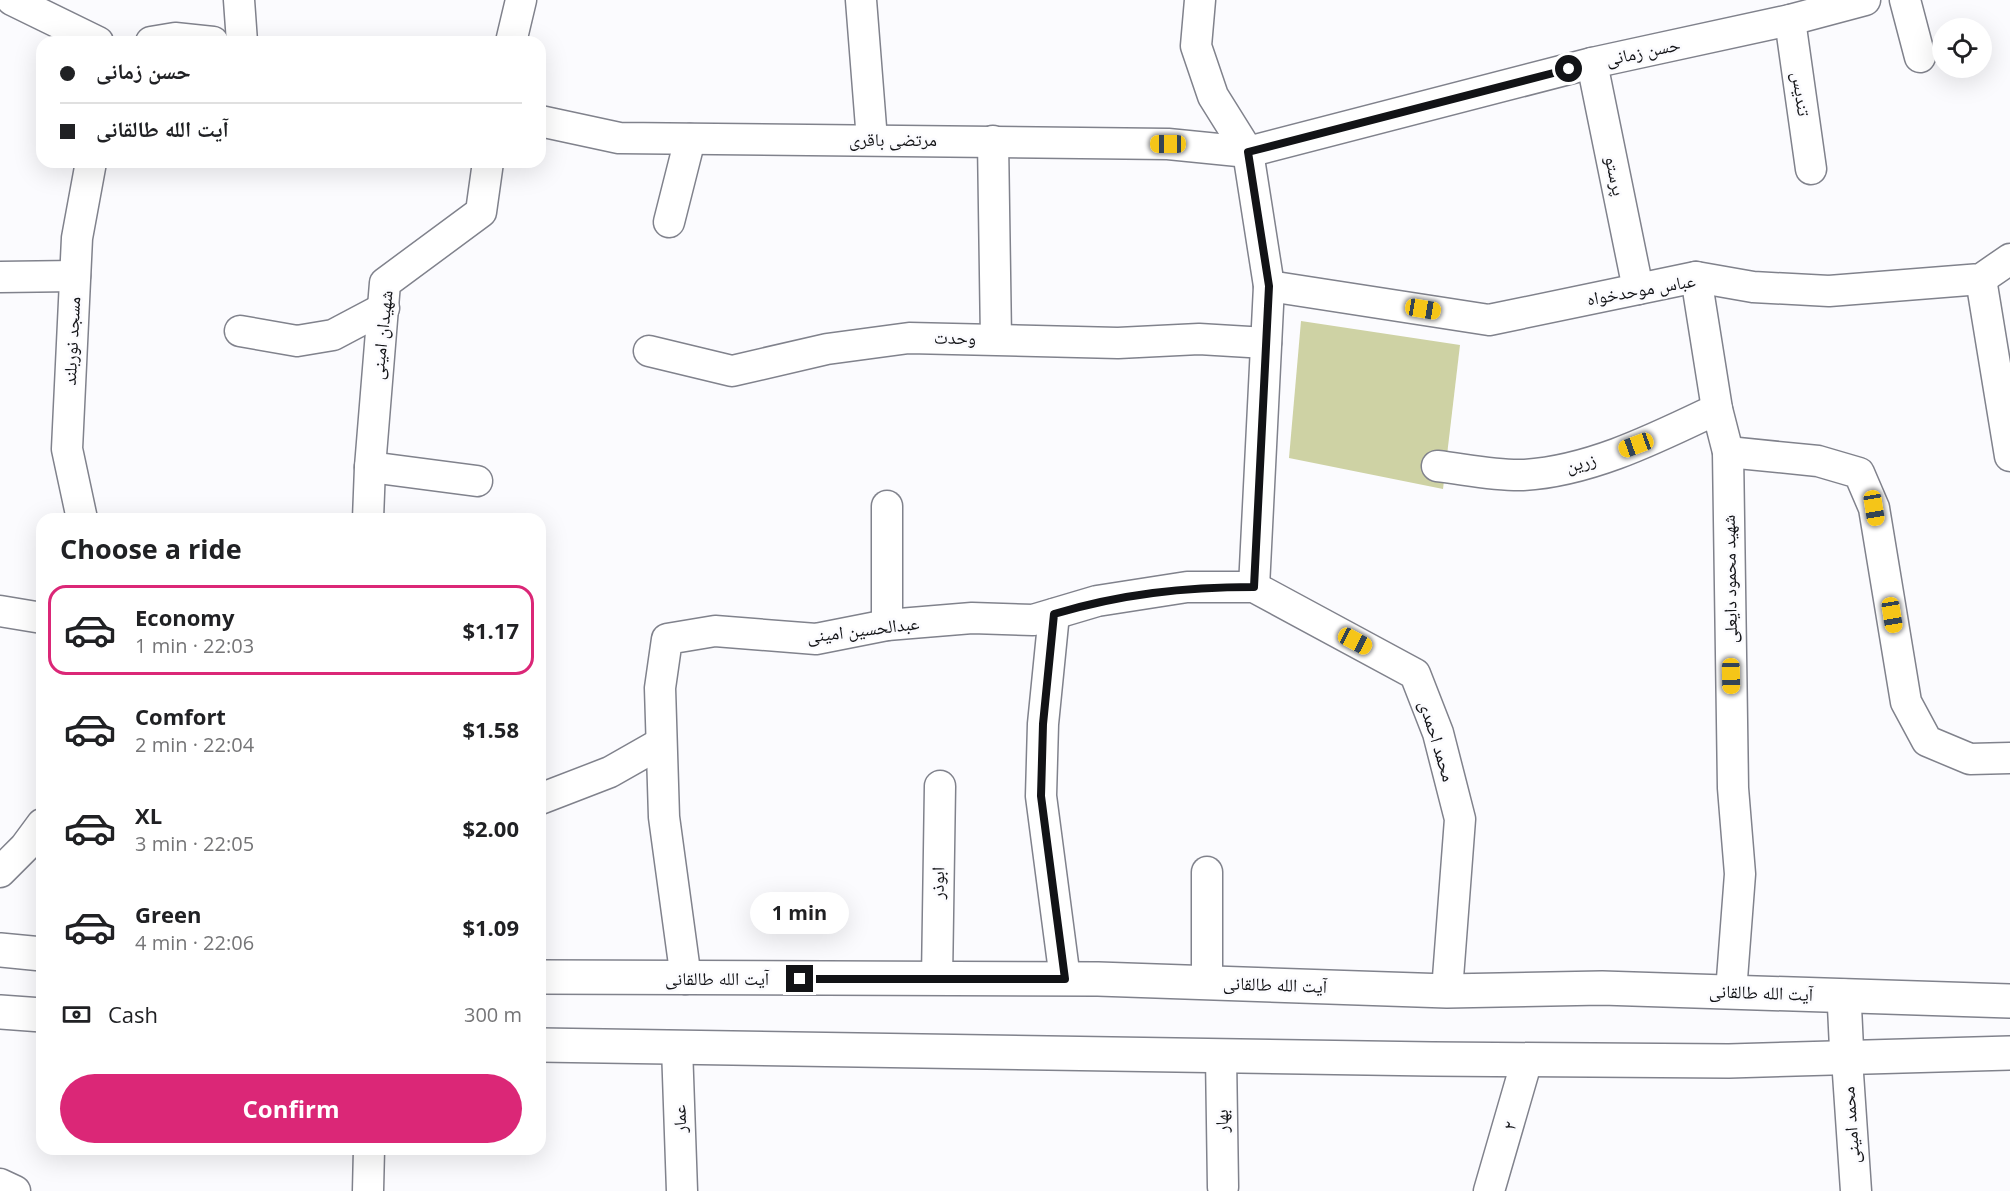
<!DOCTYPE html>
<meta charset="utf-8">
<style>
:root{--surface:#fff;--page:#f6f6f6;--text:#202124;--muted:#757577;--line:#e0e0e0;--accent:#db2777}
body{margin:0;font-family:"Open Sans","Noto Naskh Arabic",sans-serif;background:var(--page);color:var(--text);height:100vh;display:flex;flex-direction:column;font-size:22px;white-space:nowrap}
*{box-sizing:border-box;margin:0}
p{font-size:20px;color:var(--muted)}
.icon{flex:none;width:33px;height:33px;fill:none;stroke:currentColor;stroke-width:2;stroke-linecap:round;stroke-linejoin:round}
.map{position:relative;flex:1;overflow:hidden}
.drawer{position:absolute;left:36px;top:513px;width:510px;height:642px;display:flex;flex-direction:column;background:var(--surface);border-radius:18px;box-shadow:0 6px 24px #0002}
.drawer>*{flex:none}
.guide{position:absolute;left:36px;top:36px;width:510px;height:132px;border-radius:18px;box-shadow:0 6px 24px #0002;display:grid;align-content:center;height:132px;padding:0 24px;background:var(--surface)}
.tools{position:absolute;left:1932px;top:18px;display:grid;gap:12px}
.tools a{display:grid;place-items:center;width:60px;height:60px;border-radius:50%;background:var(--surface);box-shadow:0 6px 24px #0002;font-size:30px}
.end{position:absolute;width:27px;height:27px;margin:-14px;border:8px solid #121316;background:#fff;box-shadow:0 0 0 3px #fff}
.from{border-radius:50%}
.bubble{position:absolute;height:42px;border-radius:21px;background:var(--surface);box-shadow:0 6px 24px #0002;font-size:20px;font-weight:700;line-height:42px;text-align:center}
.car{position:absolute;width:18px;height:36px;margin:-18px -9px;border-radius:8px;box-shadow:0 0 4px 2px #0007;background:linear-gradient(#f5c518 24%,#345 0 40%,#f5c518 0 76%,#345 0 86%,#f5c518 0)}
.guide b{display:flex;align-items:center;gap:21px;height:57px;font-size:22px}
.guide b+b{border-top:2px solid var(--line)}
.guide i{width:15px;height:15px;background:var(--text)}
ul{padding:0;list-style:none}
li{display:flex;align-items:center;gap:18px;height:90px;margin:0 12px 9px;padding:0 12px;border:3px solid transparent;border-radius:18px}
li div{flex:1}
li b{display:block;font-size:22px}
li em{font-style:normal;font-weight:700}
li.current{border-color:var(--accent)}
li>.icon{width:54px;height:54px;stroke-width:1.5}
h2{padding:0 24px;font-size:27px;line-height:72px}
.pay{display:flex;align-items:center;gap:15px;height:66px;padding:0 24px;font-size:22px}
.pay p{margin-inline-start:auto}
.primary-button{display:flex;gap:12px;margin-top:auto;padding:12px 24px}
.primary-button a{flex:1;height:69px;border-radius:36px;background:var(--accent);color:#fff;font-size:24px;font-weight:700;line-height:69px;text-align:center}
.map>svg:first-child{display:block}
.green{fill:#ced2a4}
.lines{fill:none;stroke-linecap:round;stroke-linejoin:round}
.street-casing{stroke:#80828c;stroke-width:33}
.secondary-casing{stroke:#80828c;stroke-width:36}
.street{stroke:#fff;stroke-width:30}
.secondary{stroke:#fff;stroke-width:33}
.route{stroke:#121316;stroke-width:8}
.labels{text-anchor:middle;stroke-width:5;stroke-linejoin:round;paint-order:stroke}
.street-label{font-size:18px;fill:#121316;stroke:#fbfbfe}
</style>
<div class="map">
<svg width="2010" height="1191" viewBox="0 0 2010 1191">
<rect width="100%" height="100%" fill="#fbfbfe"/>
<polygon class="green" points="1301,321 1460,345 1443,489 1289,458"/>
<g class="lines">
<defs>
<g id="street">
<polyline points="12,0 98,42"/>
<polyline points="239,0 242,42"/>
<polyline points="861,0 872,140"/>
<polyline points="1200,0 1196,46 1213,96 1248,152 1269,286 1254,587"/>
<polyline points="1905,0 1920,57"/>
<polyline points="1790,20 1811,169"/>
<polyline points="151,42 175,38 213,42"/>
<polyline points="511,42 521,0"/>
<polyline points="1592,63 1638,289"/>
<polyline points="540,121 619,138 1168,144 1248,152 1592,63 1790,20 1865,0"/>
<polyline points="993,141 996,339"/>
<polyline points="669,222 690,139"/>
<polyline points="0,277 75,276"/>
<polyline points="1696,277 1717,409 1728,452 1733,788 1740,874 1731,992"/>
<polyline points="1981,279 2010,456"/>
<polyline points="1269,286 1489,320 1696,277 1753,287 1829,291 1981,279 2010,259"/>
<polyline points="240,331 297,341 333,335 384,308"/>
<polyline points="649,351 732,371 827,349 909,338 1118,343 1199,339 1266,343"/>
<polyline points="1728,452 1818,461 1859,473 1874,508 1906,702 1927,741 1970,759 2010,758"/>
<path d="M1437,466C1464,469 1495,476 1523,475C1591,471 1656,438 1717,409"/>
<polyline points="370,467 477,481"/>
<polyline points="887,506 887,625"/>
<polyline points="82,519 67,449 77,238 91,162"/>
<polyline points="368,519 370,467 385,283 481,212 488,162"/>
<polyline points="0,611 42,618"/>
<polyline points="1054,614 1043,724 1041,796 1065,979"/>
<polyline points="540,799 610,772 661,743"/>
<polyline points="0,872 25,847 42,824"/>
<polyline points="1207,872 1207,983"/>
<polyline points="686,979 664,817 660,688 667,639 715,631 816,639 887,625 972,618 1033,620 1097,601 1187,587 1254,587 1415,674 1438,733 1460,819 1447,991"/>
<polyline points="937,979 940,786"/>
<polyline points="677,1047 682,1191"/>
<polyline points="1221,1056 1223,1187"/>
<polyline points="1847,1059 1856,1191"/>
<polyline points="0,1184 15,1191"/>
<polyline points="368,1191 369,1149"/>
<polyline points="1489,1191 1527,1060"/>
</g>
<g id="secondary">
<polyline points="0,950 42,954"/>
<polyline points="540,977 1098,979 1447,991 1602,988 2010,1001"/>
<polyline points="1844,996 1847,1059"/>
<polyline points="0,1012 42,1015"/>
<polyline points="540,1045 1432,1059 1729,1061 2010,1053"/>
</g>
</defs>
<use href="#street" class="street-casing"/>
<use href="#secondary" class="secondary-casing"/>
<use href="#street" class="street"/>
<use href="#secondary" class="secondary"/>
</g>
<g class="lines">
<path class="route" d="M800,979H1065L1041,796L1043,724L1054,614C1121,594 1184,587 1254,587L1269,286L1248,152L1569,69"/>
</g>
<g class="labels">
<g class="street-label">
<text transform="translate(1643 52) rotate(-12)" y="6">حسن زمانی</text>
<text transform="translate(1801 94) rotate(82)" y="6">تندیس</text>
<text x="893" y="146">مرتضی باقری</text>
<text transform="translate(1615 176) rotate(78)" y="6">پرستو</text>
<text transform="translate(1641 290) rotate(-10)" y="6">عباس موحدخواه</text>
<text transform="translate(382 335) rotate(-84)" y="6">شهیدان امینی</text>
<text transform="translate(955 338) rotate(1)" y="6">وحدت</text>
<text transform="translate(72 341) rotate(-87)" y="6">مسجد نوربلند</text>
<text transform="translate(1581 463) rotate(-15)" y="6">زرین</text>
<text transform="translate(1730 579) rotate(-91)" y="6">شهید محمود دایعلی</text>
<text transform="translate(863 630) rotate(-7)" y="6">عبدالحسین امینی</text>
<text transform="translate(1437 741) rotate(73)" y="6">محمد احمدی</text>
<text transform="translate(938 883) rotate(-89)" y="6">ابوذر</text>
<text x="717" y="985">آیت الله طالقانی</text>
<text transform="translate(1275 985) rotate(2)" y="6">آیت الله طالقانی</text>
<text transform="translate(1761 993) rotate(2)" y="6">آیت الله طالقانی</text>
<text transform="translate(680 1119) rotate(-92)" y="6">عمار</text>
<text transform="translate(1222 1121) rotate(-91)" y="6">بهار</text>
<text transform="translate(1851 1125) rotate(-94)" y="6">محمد امینی</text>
<text transform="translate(1510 1126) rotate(-73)" y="6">۲</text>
</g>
</g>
</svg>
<div class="tools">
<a><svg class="icon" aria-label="locate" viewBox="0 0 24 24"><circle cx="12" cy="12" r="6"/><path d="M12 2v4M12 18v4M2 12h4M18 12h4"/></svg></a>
</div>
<i class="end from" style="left:1569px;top:69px"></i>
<i class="end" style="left:800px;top:979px"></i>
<div class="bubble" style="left:750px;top:892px;width:99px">1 min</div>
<i class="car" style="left:1168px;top:144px;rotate:270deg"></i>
<i class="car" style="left:1423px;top:309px;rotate:99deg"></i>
<i class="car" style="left:1636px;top:445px;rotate:250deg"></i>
<i class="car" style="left:1874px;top:508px;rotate:171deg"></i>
<i class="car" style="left:1892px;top:615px;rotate:171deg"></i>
<i class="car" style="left:1355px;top:641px;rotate:118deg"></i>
<i class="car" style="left:1731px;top:676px;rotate:179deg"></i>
<div class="guide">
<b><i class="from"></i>حسن زمانی</b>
<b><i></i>آیت الله طالقانی</b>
</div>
<section class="drawer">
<h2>Choose a ride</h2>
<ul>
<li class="current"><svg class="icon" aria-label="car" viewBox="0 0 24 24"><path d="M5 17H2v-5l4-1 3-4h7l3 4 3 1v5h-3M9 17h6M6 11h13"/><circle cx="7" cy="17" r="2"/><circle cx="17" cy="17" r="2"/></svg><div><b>Economy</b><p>1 min · 22:03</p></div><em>$1.17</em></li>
<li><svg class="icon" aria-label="car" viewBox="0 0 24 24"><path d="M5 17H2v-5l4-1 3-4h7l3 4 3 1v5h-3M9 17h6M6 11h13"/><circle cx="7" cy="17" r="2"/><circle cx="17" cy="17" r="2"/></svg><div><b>Comfort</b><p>2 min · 22:04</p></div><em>$1.58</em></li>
<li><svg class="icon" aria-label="car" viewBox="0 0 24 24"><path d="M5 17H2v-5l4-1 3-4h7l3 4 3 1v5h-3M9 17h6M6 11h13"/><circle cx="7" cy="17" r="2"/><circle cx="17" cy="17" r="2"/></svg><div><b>XL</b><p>3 min · 22:05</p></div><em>$2.00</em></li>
<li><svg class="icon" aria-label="car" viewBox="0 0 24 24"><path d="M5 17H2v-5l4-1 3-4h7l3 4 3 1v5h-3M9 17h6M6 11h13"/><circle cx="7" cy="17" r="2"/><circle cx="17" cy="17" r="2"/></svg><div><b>Green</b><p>4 min · 22:06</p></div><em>$1.09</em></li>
</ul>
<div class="pay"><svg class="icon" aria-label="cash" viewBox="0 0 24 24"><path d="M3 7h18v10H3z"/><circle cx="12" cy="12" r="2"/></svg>Cash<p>300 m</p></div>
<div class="primary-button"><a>Confirm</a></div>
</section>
</div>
